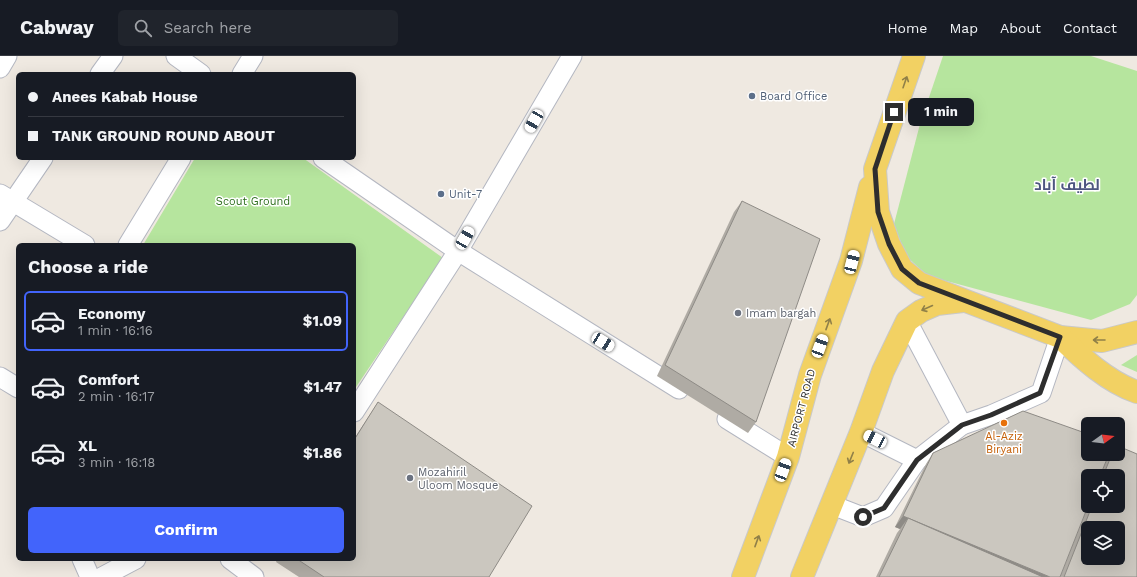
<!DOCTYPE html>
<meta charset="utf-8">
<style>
:root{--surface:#171b24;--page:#20242c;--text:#f1f3f6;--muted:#9ea1a6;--line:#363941;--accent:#4264fb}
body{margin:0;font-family:"Work Sans",Cairo,sans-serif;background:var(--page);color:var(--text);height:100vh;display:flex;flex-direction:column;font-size:15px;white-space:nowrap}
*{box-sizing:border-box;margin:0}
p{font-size:13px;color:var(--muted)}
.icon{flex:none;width:22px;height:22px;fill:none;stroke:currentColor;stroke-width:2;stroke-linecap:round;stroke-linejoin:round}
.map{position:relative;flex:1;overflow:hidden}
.details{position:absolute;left:16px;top:187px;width:340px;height:318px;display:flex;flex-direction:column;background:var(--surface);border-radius:6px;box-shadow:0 4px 16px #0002}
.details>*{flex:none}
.guide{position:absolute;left:16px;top:16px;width:340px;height:88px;border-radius:6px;box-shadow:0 4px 16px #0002;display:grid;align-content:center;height:88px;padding:0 12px;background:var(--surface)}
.needle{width:26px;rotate:75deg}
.controls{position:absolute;left:1081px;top:361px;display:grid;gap:8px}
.controls a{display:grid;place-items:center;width:44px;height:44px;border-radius:6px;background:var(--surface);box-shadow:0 4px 16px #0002;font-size:20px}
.end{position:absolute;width:18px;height:18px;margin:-9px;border:5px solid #2e2e2e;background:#fff;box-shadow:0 0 0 2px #fff}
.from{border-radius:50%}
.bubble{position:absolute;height:28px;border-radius:6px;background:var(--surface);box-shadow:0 4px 16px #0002;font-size:13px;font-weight:700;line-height:28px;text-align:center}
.car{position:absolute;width:12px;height:24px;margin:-12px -6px;border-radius:5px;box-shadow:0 0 3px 1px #0007;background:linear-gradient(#fff 24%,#345 0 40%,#fff 0 76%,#345 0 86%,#fff 0)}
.guide b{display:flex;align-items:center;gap:14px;height:38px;font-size:15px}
.guide b+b{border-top:1px solid var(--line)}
.guide i{width:10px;height:10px;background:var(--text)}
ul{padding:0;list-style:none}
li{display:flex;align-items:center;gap:12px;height:60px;margin:0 8px 6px;padding:0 4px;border:2px solid transparent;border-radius:6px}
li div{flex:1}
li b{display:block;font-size:15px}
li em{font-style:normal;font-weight:700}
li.active{border-color:var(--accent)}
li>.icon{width:36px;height:36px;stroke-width:1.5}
h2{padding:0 12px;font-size:18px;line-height:48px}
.button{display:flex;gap:8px;margin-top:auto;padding:8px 12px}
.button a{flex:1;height:46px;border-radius:6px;background:var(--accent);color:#fff;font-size:16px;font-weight:700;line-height:46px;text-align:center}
header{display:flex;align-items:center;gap:24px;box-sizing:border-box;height:56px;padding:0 20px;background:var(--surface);border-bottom:1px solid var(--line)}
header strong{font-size:19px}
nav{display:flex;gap:22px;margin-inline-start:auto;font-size:14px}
.search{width:280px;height:36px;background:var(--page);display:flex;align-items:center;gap:10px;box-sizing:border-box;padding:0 14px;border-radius:6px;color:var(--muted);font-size:15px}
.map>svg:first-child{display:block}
.green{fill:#b6e59e}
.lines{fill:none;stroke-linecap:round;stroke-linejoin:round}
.minor-casing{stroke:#b4b7c1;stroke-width:21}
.major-casing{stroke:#c9c9c9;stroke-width:24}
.minor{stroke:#fff;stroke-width:19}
.major{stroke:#f2d163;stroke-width:22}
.wall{fill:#afaba4}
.shaded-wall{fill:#8e8b86}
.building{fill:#cbc7bf;stroke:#8e8b86;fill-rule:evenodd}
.oneway{stroke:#908048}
.route{stroke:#2e2e2e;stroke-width:5}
.service-dot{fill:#5c6f8a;stroke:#fff;stroke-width:1.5}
.worship-dot{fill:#6b7280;stroke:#fff;stroke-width:1.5}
.food-dot{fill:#e8710a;stroke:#fff;stroke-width:1.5}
.labels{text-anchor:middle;stroke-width:3;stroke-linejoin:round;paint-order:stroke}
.service-label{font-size:11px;fill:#4e5e75;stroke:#fff;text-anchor:start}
.park-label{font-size:11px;fill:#2c6e1b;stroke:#fff}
.worship-label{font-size:11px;fill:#5b616d;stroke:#fff;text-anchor:start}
.street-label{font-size:11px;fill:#2e2e2e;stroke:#fff}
.food-label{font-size:11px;fill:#c56008;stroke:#fff}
.district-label{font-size:15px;font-weight:bold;fill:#4d5680;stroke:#fff}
</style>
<header>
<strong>Cabway</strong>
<div class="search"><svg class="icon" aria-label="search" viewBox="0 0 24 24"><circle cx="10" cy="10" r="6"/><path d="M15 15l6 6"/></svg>Search here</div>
<nav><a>Home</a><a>Map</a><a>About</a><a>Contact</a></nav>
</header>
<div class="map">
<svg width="1137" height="521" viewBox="0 0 1137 521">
<rect width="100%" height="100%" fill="#efe9e1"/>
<g class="green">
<polygon points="943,0 1091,0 1137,15 1137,239 1130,248 1091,264 928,220 906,200 894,168 920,68"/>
<polygon points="195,102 303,102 443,202 354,334 354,189 143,189"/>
<polygon points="1137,299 1137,316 1121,309"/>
</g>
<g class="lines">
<defs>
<g id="minor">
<polyline points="176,0 201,18"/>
<polyline points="0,12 7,0"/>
<polyline points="100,18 113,0"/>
<polyline points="242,18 253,0"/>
<polyline points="323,102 458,195 679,333"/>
<polyline points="0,138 85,189"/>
<polyline points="0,165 43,102"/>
<polyline points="128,189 181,102"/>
<polyline points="907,265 962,369"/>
<polyline points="0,321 18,332"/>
<polyline points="354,356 458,195 572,0"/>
<polyline points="727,363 788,401"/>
<polyline points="861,376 917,404"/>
<polyline points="832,449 863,461 884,452 917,404 962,369 991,359 1041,337 1060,281"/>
<polyline points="82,503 90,521"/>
<polyline points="230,503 254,521"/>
<polyline points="102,521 136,503"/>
</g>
<g id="major">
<polyline points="914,0 875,113 878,156 889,188 902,213 919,227 1060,281 1102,285 1137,276"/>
<path d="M1060,281C1082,302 1108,326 1137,336"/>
<polyline points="743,521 788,401 810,319 851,205 870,131"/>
<polyline points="802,521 861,376 883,315 907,265 921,255 937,248 963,245"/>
</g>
</defs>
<use href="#minor" class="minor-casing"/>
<use href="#major" class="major-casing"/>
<use href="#minor" class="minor"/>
<use href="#major" class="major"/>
</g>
<g class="wall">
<polygon points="742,145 756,366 748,377 657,320 734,156"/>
<polygon points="378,346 489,521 299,521 276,506 277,503 354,503 354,383"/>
<polygon points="933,397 1060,521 876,521 897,477 900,473 895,471 926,408"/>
<polygon points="1109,398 1118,398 1137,521 1060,521 1088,450 1118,450 1118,420 1100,420 1108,400"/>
</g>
<polygon class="shaded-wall" points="903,460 1050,521 1015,521 908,462 900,473 895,471"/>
<g class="building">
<polygon points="742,145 820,183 756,366 665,309"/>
<polygon points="378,346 532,450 489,521 324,521 297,503 354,503 354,384"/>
<polygon points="1023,355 1088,378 1088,398 1109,398 1100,420 1088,420 1088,450 1060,521 1050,521 903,460 933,397"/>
<path d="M1118,390L1137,398V521H1064L1092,450H1118V420H1103L1112,398H1118ZM1088,472H1118V502H1088Z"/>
<polygon points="908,462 1043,521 879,521"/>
</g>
<defs><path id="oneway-shaft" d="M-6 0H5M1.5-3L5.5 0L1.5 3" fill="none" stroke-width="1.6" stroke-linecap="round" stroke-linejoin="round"/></defs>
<g class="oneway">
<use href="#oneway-shaft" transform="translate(905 26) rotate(-71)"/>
<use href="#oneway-shaft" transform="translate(927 252) rotate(156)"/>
<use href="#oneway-shaft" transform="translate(828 268) rotate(-70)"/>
<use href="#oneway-shaft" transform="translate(1099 284) rotate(180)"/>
<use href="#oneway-shaft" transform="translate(851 402) rotate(112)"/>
<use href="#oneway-shaft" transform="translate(757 485) rotate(-70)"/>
</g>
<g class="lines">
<polyline class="route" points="863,461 884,452 917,404 962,369 991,359 1040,337 1060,281 919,227 902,213 889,188 878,156 875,113 894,56"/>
</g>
<g class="service-dot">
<circle cx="752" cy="40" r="4"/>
<circle cx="441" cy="138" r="4"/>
</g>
<g class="worship-dot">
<circle cx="738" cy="257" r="4"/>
<circle cx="410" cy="422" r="4"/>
</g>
<circle class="food-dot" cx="1004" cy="367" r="4"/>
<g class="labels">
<g class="service-label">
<text x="760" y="44">Board Office</text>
<text x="449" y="142">Unit-7</text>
</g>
<g class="park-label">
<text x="253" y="149">Scout Ground</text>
</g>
<g class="worship-label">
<text x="746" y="261">Imam bargah</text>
<text x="418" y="420">Mozahiril<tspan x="418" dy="13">Uloom Mosque</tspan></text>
</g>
<g class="street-label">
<text transform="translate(801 352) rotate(-75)" y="4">AIRPORT ROAD</text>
</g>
<g class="food-label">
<text x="1004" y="384">Al-Aziz<tspan x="1004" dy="13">Biryani</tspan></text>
</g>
<g class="district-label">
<text x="1067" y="134">لطیف آباد</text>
</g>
</g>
</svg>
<div class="controls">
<a><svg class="needle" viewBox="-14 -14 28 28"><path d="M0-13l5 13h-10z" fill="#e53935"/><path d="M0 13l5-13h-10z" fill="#9ea1a6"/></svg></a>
<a><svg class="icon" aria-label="locate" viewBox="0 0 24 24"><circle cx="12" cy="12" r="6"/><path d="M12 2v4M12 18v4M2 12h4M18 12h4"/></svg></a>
<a><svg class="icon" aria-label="layers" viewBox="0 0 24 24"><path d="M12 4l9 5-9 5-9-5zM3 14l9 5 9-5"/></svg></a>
</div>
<i class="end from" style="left:863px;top:461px"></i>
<i class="end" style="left:894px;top:56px"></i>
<div class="bubble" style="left:908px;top:42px;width:66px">1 min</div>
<i class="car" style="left:534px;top:65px;rotate:210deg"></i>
<i class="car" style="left:465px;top:182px;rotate:30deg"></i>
<i class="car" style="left:852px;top:206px;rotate:14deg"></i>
<i class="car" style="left:603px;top:286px;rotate:122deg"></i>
<i class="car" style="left:820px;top:290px;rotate:20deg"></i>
<i class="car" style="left:875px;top:383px;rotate:296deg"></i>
<i class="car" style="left:783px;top:414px;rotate:20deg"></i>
<div class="guide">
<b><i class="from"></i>Anees Kabab House</b>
<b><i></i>TANK GROUND ROUND ABOUT</b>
</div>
<section class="details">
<h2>Choose a ride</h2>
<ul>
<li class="active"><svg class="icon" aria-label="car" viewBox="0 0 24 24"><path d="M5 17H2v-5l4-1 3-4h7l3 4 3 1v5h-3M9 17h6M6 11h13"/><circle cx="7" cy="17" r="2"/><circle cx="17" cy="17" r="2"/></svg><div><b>Economy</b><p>1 min · 16:16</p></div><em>$1.09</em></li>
<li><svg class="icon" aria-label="car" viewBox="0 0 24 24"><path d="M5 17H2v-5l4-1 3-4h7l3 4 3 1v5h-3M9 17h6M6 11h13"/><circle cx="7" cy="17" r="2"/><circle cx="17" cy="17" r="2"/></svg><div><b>Comfort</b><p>2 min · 16:17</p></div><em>$1.47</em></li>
<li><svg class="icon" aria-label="car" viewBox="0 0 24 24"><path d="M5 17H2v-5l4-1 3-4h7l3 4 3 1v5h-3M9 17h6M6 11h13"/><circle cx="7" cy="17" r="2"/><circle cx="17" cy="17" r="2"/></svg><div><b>XL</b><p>3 min · 16:18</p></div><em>$1.86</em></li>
</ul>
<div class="button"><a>Confirm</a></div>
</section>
</div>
